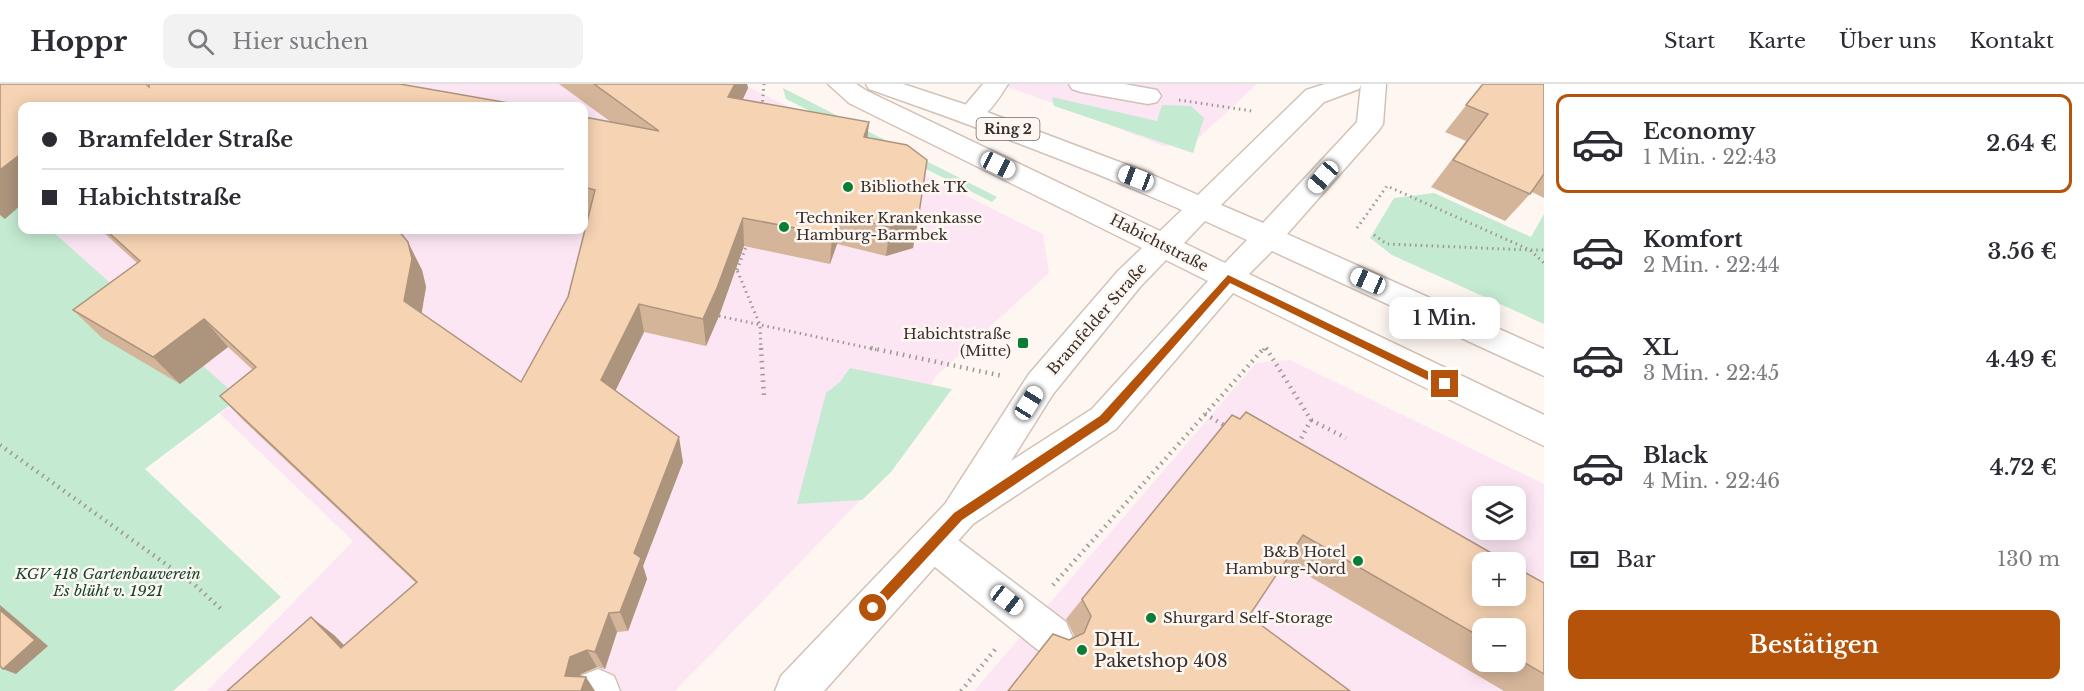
<!DOCTYPE html>
<html lang="de">
<meta charset="utf-8">
<style>
:root{--surface:#fff;--page:#f2f2f3;--text:#2b2b33;--muted:#7c7c81;--line:#e1e1e2;--accent:#b45309}
body{margin:0;font-family:"Libre Baskerville",serif;background:var(--page);color:var(--text);height:100vh;display:flex;flex-direction:column;font-size:22px;white-space:nowrap}
*{box-sizing:border-box;margin:0}
p{font-size:20px;color:var(--muted)}
.icon{flex:none;width:33px;height:33px;fill:none;stroke:currentColor;stroke-width:2;stroke-linecap:round;stroke-linejoin:round}
.map{position:relative;flex:1;overflow:hidden}
.sheet{display:flex;flex-direction:column;background:var(--surface);width:540px}
.sheet>*{flex:none}
.banner{position:absolute;left:18px;top:18px;width:570px;height:132px;border-radius:12px;box-shadow:0 3px 15px #0003;display:grid;align-content:center;height:132px;padding:0 24px;background:var(--surface)}
.fabs{position:absolute;left:1472px;top:402px;display:grid;gap:12px}
.fabs a{display:grid;place-items:center;width:54px;height:54px;border-radius:12px;background:var(--surface);box-shadow:0 3px 15px #0003;font-size:30px}
.end{position:absolute;width:27px;height:27px;margin:-14px;border:8px solid #b45309;background:#fff;box-shadow:0 0 0 3px #fff}
.from{border-radius:50%}
.bubble{position:absolute;height:42px;border-radius:12px;background:var(--surface);box-shadow:0 3px 15px #0003;font-size:20px;font-weight:600;line-height:42px;text-align:center}
.car{position:absolute;width:18px;height:36px;margin:-18px -9px;border-radius:8px;box-shadow:0 0 4px 2px #0007;background:linear-gradient(#fff 24%,#345 0 40%,#fff 0 76%,#345 0 86%,#fff 0)}
.banner b{display:flex;align-items:center;gap:21px;height:57px;font-size:22px}
.banner b+b{border-top:2px solid var(--line)}
.banner i{width:15px;height:15px;background:var(--text)}
ul{padding:10px 0 0;list-style:none}
li{display:flex;align-items:center;gap:18px;height:99px;margin:0 12px 9px;padding:0 12px;border:3px solid transparent;border-radius:12px}
li div{flex:1}
li b{display:block;font-size:22px}
li em{font-style:normal;font-weight:600}
li.on{border-color:var(--accent)}
li>.icon{width:54px;height:54px;stroke-width:1.5}
.pay{display:flex;align-items:center;gap:15px;height:66px;padding:0 24px;font-size:22px}
.pay p{margin-inline-start:auto}
.primary-button{display:flex;gap:12px;margin-top:auto;padding:12px 24px}
.primary-button a{flex:1;height:69px;border-radius:12px;background:var(--accent);color:#fff;font-size:24px;font-weight:600;line-height:69px;text-align:center}
header{display:flex;align-items:center;gap:36px;box-sizing:border-box;height:84px;padding:0 30px;background:var(--surface);border-bottom:2px solid var(--line)}
header strong{font-size:28px}
nav{display:flex;gap:33px;margin-inline-start:auto;font-size:21px}
.search{width:420px;height:54px;background:var(--page);display:flex;align-items:center;gap:15px;box-sizing:border-box;padding:0 21px;border-radius:12px;color:var(--muted);font-size:22px}
main{display:flex;flex:1;min-height:0}
.map>svg:first-child{display:block}
.commercial{fill:#fce6f4;fill-rule:evenodd}
.green{fill:#c4ead2}
.lines{fill:none;stroke-linecap:round;stroke-linejoin:round}
.minor-casing{stroke:#d3c1b6;stroke-width:3}
.major-casing{stroke:#d3c1b6;stroke-width:3}
.path-far1{stroke:#9e9793;stroke-width:3;stroke-dasharray:1.5 4;stroke-linecap:butt}
.path{stroke:#9e9793;stroke-width:4.5;stroke-dasharray:1.5 5;stroke-linecap:butt}
.minor{fill:#fff;fill-rule:evenodd}
.major{fill:#fff;fill-rule:evenodd}
.wall{fill:#d4b59a;fill-rule:evenodd}
.shaded-wall{fill:#ac947d}
.building{fill:#f6d3b3;stroke:#ac947d;stroke-width:1.5}
.route{fill:#b45309}
.poi-dot{fill:#097d34;stroke:#fdf6f1;stroke-width:2}
.labels{text-anchor:middle;stroke-width:5;stroke-linejoin:round;paint-order:stroke}
.shield{fill:#fdf6f1;stroke:#726b66;stroke-width:1.5}
.shield-label{font-size:14px;font-weight:bold;fill:#362f2b}
.poi-label{font-size:15px;fill:#362f2b;stroke:#fdf6f1;text-anchor:start}
.street-label{font-size:15px;fill:#362f2b;stroke:#fdf6f1}
.park-label{font-size:15px;font-style:italic;fill:#14482e;stroke:#fdf6f1}
.near-poi-label{font-size:18px;fill:#362f2b;stroke:#fdf6f1;text-anchor:start}
</style>
<header>
<strong>Hoppr</strong>
<div class="search"><svg class="icon" aria-label="search" viewBox="0 0 24 24"><circle cx="10" cy="10" r="6"/><path d="M15 15l6 6"/></svg>Hier suchen</div>
<nav><a>Start</a><a>Karte</a><a>Über uns</a><a>Kontakt</a></nav>
</header>
<main>
<div class="map">
<svg width="1544" height="607" viewBox="0 0 1544 607">
<rect width="100%" height="100%" fill="#fdf6f1"/>
<g class="commercial">
<polygon points="0,0 743,0 1043,150 1049,189 936,292 880,396 675,607 207,607 353,457 220,330 238,314 51,146 584,146 584,22 22,22"/>
<polygon points="999,0 1257,0 1191,61 1163,62 1075,27"/>
<path d="M1290,276L1544,400V607H974L1256,279ZM1482,412H1515V446H1482ZM1482,478H1515V512H1482ZM1482,544H1515V578H1482Z"/>
</g>
<g class="green">
<polygon points="783,4 997,113 992,118 786,15"/>
<polygon points="1052,13 1157,37 1162,21 1191,22 1204,34 1193,69 1054,22"/>
<polygon points="0,100 22,120 22,146 51,146 239,314 145,385 281,513 173,607 0,607"/>
<polygon points="1434,109 1531,153 1544,130 1544,240 1392,171 1370,154 1394,114"/>
<polygon points="850,284 952,305 891,388 862,416 797,420 826,309 840,298"/>
</g>
<g class="lines">
<defs>
<g id="minor">
<path d="M983,0H1008C997,17 983,42 961,37L957,31Z"/>
<polygon points="1069,0 1124,0 1157,6 1161,12 1157,18 1148,20 1081,8 1072,5"/>
<polygon points="933,442 946,447 1066,538 1072,552 1066,566 1052,572 1038,566 920,471 914,459 920,447"/>
<polygon points="598,585 614,592 620,607 578,607 583,591"/>
</g>
<path id="major" d="M828,0H856L867,7L1160,147L1182,126C1080,81 975,42 869,5L866,0H903L979,25L1146,88L1198,111L1306,6L1325,0H1386L1383,40L1379,46L1287,150L1544,265V292L1272,167L1249,190L1544,331V362L1233,209L1116,345L973,440L824,607H775L781,592L945,420L1029,290L1118,187L1142,164L849,19ZM1361,1L1357,38L1263,139L1221,121L1324,18L1359,5ZM1205,137L1247,156L1225,179L1184,159ZM1166,176L1208,197L1092,325L1011,377L1053,310L1140,203Z"/>
</defs>
<use href="#minor" class="minor-casing"/>
<use href="#major" class="major-casing"/>
<g class="path-far1">
<polyline points="1179,16 1252,27"/>
<polyline points="762,23 764,0"/>
<polyline points="1357,144 1387,102 1530,166 1544,166"/>
<polyline points="1374,151 1387,160 1530,166 1544,179"/>
<polyline points="733,184 737,186 760,241 761,266"/>
<polyline points="737,186 746,163"/>
<polyline points="719,232 878,266"/>
<polyline points="1263,266 1265,263 1267,266"/>
</g>
<g class="path">
<polyline points="761,264 764,313"/>
<polyline points="871,264 1003,292"/>
<polyline points="1266,264 1311,336 1297,362"/>
<polyline points="1205,330 1227,343"/>
<polyline points="1311,336 1346,354"/>
<polyline points="0,361 195,501 223,527"/>
<polyline points="1053,501 1264,264"/>
<polyline points="961,607 998,562"/>
</g>
<use href="#minor" class="minor"/>
<use href="#major" class="major"/>
</g>
<g class="wall">
<polygon points="559,0 747,0 748,4 742,16 869,38 867,54 918,136 913,164 886,172 837,160 830,180 744,162 719,232 706,262 644,248 615,307 683,378 643,482 647,495 628,547 617,548 605,585 597,583 581,590 580,593 227,607 334,551 344,561 416,499 244,337 220,312 253,286 228,263 180,300 102,254 73,226 137,179 101,146 398,146 422,186 426,203 421,229 521,298 568,213 589,132 584,131 584,33 611,38"/>
<polygon points="1483,0 1544,0 1544,114 1532,108 1505,137 1431,103 1466,57 1445,48"/>
<path d="M1232,331L1544,499V607H1504L1285,478L1069,556L1073,554L1074,551L1066,535ZM1482,544H1515V578H1482Z"/>
</g>
<g class="shaded-wall">
<polygon points="735,0 747,0 748,4 730,43 728,13"/>
<polygon points="869,38 866,68 864,53"/>
<polygon points="22,68 22,120 5,135 0,131 0,86"/>
<polygon points="840,131 837,160 830,180 832,151"/>
<polygon points="743,134 744,162 719,232 706,262 703,235"/>
<polygon points="918,136 913,164 886,172 890,143"/>
<polygon points="408,158 422,186 426,203 419,245 404,217"/>
<polygon points="639,220 644,248 608,322 601,296"/>
<polygon points="204,235 228,263 180,300 153,273"/>
<polygon points="679,353 683,378 643,482 647,495 628,547 620,528 634,469"/>
<polygon points="0,521 48,562 16,590 3,585"/>
<polygon points="609,529 617,548 605,585 595,568"/>
<polygon points="311,533 334,551 363,581 341,564"/>
<polygon points="587,566 597,583 581,590 577,607 565,592 570,573"/>
<polygon points="586,593 595,607 581,607"/>
</g>
<g class="building">
<polygon points="0,0 146,0 149,3 149,0 400,0 525,22 22,22 22,69 0,86"/>
<polygon points="594,0 735,0 728,13 869,38 864,53 907,61 927,76 918,136 890,143 840,131 832,151 743,134 717,204 703,235 639,220 601,296 679,353 634,469 641,474 620,528 609,529 595,568 587,566 570,573 565,592 586,593 581,607 227,607 311,533 341,564 417,498 220,312 256,283 204,235 153,273 73,226 140,177 106,146 398,146 408,158 412,175 404,217 521,298 568,213 595,106 584,103 584,33 659,47"/>
<polygon points="1483,0 1544,0 1544,90 1530,110 1453,76 1488,30 1466,21"/>
<polygon points="1246,328 1507,478 1482,478 1482,512 1515,512 1515,483 1544,499 1544,590 1515,573 1515,544 1482,544 1482,554 1303,451 1249,532 1350,607 1008,607 1053,550 1069,556 1084,549 1091,532 1082,515 1232,331 1240,335"/>
<polygon points="0,526 35,556 3,585 0,582"/>
</g>
<polygon class="route" points="1228,191 1448,297 1450,300 1448,303 1442,303 1230,199 1108,338 962,436 877,528 869,528 869,520 954,429 1100,332"/>
<g class="poi-dot">
<circle cx="848" cy="103" r="6"/>
<circle cx="784" cy="143" r="6"/>
<rect x="1017" y="253" width="12" height="12" rx="3"/>
<circle cx="1358" cy="477" r="6"/>
<circle cx="1151" cy="534" r="6"/>
<circle cx="1082" cy="566" r="6"/>
</g>
<g class="labels">
<rect class="shield" x="976.5" y="34" width="63" height="22" rx="4.5"/>
<g class="shield-label">
<text x="1008" y="50">Ring 2</text>
</g>
<g class="poi-label">
<text x="860" y="108">Bibliothek TK</text>
<text x="796" y="139">Techniker Krankenkasse<tspan x="796" dy="17">Hamburg-Barmbek</tspan></text>
<text x="1011" y="255" text-anchor="end">Habichtstraße<tspan x="1011" dy="17">(Mitte)</tspan></text>
<text x="1346" y="473" text-anchor="end">B&amp;B Hotel<tspan x="1346" dy="17">Hamburg-Nord</tspan></text>
<text x="1163" y="539">Shurgard Self-Storage</text>
</g>
<g class="street-label">
<text transform="translate(1159 159) rotate(27)" y="5">Habichtstraße</text>
<text transform="translate(1097 235) rotate(-49)" y="5">Bramfelder Straße</text>
</g>
<g class="park-label">
<text x="108" y="495">KGV 418 Gartenbauverein<tspan x="108" dy="17">Es blüht v. 1921</tspan></text>
</g>
<g class="near-poi-label">
<text x="1094" y="562">DHL<tspan x="1094" dy="21">Paketshop 408</tspan></text>
</g>
</g>
</svg>
<div class="fabs">
<a><svg class="icon" aria-label="layers" viewBox="0 0 24 24"><path d="M12 4l9 5-9 5-9-5zM3 14l9 5 9-5"/></svg></a>
<a>+</a>
<a>−</a>
</div>
<i class="end from" style="left:873px;top:524px"></i>
<i class="end" style="left:1445px;top:300px"></i>
<div class="bubble" style="left:1389px;top:213px;width:111px">1 Min.</div>
<i class="car" style="left:998px;top:81px;rotate:116deg"></i>
<i class="car" style="left:1323px;top:93px;rotate:221deg"></i>
<i class="car" style="left:1136px;top:94px;rotate:291deg"></i>
<i class="car" style="left:1368px;top:197px;rotate:294deg"></i>
<i class="car" style="left:1029px;top:319px;rotate:32deg"></i>
<i class="car" style="left:1007px;top:516px;rotate:128deg"></i>
<div class="banner">
<b><i class="from"></i>Bramfelder Straße</b>
<b><i></i>Habichtstraße</b>
</div>
</div>
<section class="sheet">
<ul>
<li class="on"><svg class="icon" aria-label="car" viewBox="0 0 24 24"><path d="M5 17H2v-5l4-1 3-4h7l3 4 3 1v5h-3M9 17h6M6 11h13"/><circle cx="7" cy="17" r="2"/><circle cx="17" cy="17" r="2"/></svg><div><b>Economy</b><p>1 Min. · 22:43</p></div><em>2.64 €</em></li>
<li><svg class="icon" aria-label="car" viewBox="0 0 24 24"><path d="M5 17H2v-5l4-1 3-4h7l3 4 3 1v5h-3M9 17h6M6 11h13"/><circle cx="7" cy="17" r="2"/><circle cx="17" cy="17" r="2"/></svg><div><b>Komfort</b><p>2 Min. · 22:44</p></div><em>3.56 €</em></li>
<li><svg class="icon" aria-label="car" viewBox="0 0 24 24"><path d="M5 17H2v-5l4-1 3-4h7l3 4 3 1v5h-3M9 17h6M6 11h13"/><circle cx="7" cy="17" r="2"/><circle cx="17" cy="17" r="2"/></svg><div><b>XL</b><p>3 Min. · 22:45</p></div><em>4.49 €</em></li>
<li><svg class="icon" aria-label="car" viewBox="0 0 24 24"><path d="M5 17H2v-5l4-1 3-4h7l3 4 3 1v5h-3M9 17h6M6 11h13"/><circle cx="7" cy="17" r="2"/><circle cx="17" cy="17" r="2"/></svg><div><b>Black</b><p>4 Min. · 22:46</p></div><em>4.72 €</em></li>
</ul>
<div class="pay"><svg class="icon" aria-label="cash" viewBox="0 0 24 24"><path d="M3 7h18v10H3z"/><circle cx="12" cy="12" r="2"/></svg>Bar<p>130 m</p></div>
<div class="primary-button"><a>Bestätigen</a></div>
</section>
</main>
